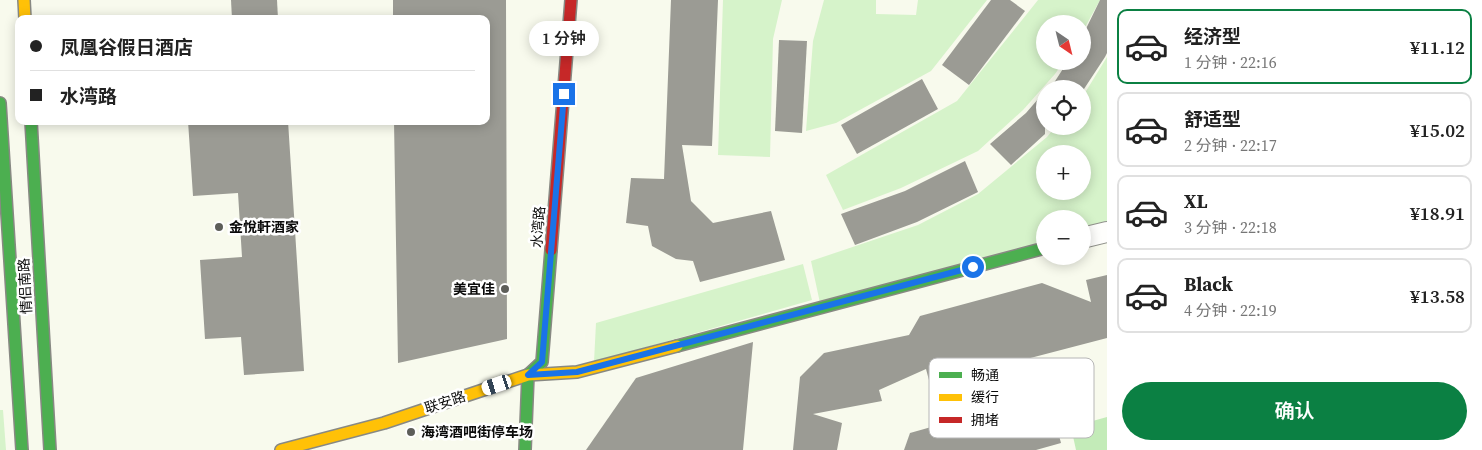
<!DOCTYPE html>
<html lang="zh">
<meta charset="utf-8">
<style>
:root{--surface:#fff;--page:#f6f6f6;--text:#222;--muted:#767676;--line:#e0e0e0;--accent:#0b8043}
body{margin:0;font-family:"Source Serif 4","Noto Sans SC",serif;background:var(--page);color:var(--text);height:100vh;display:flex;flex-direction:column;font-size:19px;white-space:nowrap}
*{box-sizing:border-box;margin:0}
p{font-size:16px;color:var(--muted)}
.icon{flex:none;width:28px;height:28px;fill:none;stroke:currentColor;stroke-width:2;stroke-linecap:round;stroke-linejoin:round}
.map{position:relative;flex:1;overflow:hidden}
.sheet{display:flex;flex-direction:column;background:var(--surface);width:375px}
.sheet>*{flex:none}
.hud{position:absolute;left:15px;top:15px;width:475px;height:110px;border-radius:10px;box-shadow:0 2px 12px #0003;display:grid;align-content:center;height:110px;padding:0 15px;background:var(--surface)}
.needle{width:32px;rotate:145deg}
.tools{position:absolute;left:1036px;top:15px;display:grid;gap:10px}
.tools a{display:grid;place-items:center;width:55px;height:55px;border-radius:50%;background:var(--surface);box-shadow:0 2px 12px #0003;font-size:25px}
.end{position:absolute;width:22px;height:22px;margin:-11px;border:6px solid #1a73e8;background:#fff;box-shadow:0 0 0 2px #fff}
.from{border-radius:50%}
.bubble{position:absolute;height:35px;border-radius:18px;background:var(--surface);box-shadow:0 2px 12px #0003;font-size:16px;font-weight:600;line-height:35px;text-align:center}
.car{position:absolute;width:15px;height:30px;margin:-15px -8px;border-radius:6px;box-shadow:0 0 4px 1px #0007;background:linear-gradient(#fff 24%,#345 0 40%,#fff 0 76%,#345 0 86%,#fff 0)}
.hud b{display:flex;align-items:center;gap:18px;height:48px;font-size:19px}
.hud b+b{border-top:1px solid var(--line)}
.hud i{width:12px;height:12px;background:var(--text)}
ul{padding:9px 0 0;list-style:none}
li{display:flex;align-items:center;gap:15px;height:75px;margin:0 10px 8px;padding:0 5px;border:2px solid var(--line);border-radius:10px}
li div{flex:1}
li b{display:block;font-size:19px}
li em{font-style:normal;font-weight:600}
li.on{border-color:var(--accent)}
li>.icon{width:45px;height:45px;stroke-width:1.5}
.cta{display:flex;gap:10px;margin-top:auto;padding:10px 15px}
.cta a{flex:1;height:58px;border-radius:30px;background:var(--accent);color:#fff;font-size:20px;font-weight:600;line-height:58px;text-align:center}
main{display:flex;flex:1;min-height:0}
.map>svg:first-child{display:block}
.green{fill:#d6f3ca;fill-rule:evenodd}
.forest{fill:#c3ebb8}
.building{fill:#9b9b94}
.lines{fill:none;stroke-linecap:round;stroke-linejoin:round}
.street-casing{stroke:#91928c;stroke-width:22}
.fast-casing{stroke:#888983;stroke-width:14}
.slow-casing{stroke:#888983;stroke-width:14}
.jam-casing{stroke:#888983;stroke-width:14}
.street{stroke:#fefefc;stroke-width:20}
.fast{stroke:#4caf50;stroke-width:11}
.slow{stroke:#ffc107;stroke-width:11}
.jam{stroke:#c62828;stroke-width:11}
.route{stroke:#1a73e8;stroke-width:6}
.poi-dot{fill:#5d5e59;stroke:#fff;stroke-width:2}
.labels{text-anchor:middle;stroke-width:5;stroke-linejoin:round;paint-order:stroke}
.poi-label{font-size:14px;font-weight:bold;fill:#0a0a0a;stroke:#fff;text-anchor:start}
.street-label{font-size:14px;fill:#0a0a0a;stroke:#fff}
.key{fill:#fff;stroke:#b6b6b6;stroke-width:1}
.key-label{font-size:14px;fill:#0a0a0a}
</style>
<main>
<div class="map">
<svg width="1107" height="450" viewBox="0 0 1107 450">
<rect width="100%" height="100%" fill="#f8faed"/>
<g class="green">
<polygon points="723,0 782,0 773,39 770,157 718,155"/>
<polygon points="824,0 876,0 876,14 916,15 918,0 987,0 931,71 836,123 806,131 813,41"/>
<polygon points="1038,0 1100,0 1083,31 1082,24 1045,24 1045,61 1064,61 1055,74 1023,110 978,151 901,188 843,210 826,175 957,101"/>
<path d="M1107,57V228L1083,235L1082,219H1045V245L820,303L811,261L918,225L978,194L1047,137L1056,126H1082L1083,96ZM1045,154H1082V191H1045Z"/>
<polygon points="803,264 812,300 594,362 596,323"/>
<polygon points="0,410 3,410 6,450 0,450"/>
</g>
<polygon class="forest" points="1107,417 1107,450 1076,450 1071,427"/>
<g class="building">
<polygon points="231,0 277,0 278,19 232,19"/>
<polygon points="393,0 506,0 507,339 398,363 394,121 486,121 486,19 393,19"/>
<polygon points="671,0 718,0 712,146 682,145 691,201 713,223 771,211 785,260 700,282 693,261 676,259 652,246 648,226 626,223 631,178 664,179"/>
<polygon points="991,0 1010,0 1025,11 969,85 942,65"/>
<polygon points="1100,0 1107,0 1107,53 1105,57 1082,92 1082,89 1050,89 1068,61 1082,61 1082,37"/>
<polygon points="779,40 807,41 802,133 775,131"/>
<polygon points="922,79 938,109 857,154 841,125"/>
<polygon points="1045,91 1045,134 1011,165 990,144 1026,113"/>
<polygon points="188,121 288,121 304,371 244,375 241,337 205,339 200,260 242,257 238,193 193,196"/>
<polygon points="965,161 978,192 917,222 855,245 841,214 905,191"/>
<polygon points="1107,275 1107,338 930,384 926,369 879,390 882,401 813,414 842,423 837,450 793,450 800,377 824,353 909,335 920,316 1042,283 1091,302 1086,280"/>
<polygon points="753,342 743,450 586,450 636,378"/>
<polygon points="1048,394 1061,443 1036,450 904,450 910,433"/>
</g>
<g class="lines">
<defs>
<polyline id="street" points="1082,238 1107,232"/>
<g id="fast">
<polyline points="0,103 22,450"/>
<polyline points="31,121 50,450"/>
<polyline points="677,346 1045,248"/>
<polyline points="525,450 528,375 542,362 551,250"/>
</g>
<g id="slow">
<polyline points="24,0 25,19"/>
<polyline points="281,450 384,423 528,375 577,372 677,346"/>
</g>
<polyline id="jam" points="551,250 571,0"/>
</defs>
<use href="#street" class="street-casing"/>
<use href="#fast" class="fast-casing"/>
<use href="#slow" class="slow-casing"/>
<use href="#jam" class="jam-casing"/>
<use href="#street" class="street"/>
<use href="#fast" class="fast"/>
<use href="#slow" class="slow"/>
<use href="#jam" class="jam"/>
</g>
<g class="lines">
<polyline class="route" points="564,94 542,362 528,375 577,372 973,267"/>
</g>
<g class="poi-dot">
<circle cx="219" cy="227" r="5"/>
<circle cx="505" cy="289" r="5"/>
<circle cx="411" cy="432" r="5"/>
</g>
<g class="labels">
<g class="poi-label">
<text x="229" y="232">金悅軒酒家</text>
<text x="495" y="294" text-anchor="end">美宜佳</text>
<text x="421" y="437">海湾酒吧街停车场</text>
</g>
<g class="street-label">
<text transform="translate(538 227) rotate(-85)" y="5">水湾路</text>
<text transform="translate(25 286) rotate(-93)" y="5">情侣南路</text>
<text transform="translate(445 402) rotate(-18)" y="5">联安路</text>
</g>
</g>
<rect x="929" y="358" width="165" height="80" rx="8" class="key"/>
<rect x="939" y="372" width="23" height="6" fill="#4caf50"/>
<rect x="939" y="394" width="23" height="7" fill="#ffc107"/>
<rect x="939" y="417" width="23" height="6" fill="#c62828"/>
<g class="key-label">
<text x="971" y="380">畅通</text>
<text x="971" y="402">缓行</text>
<text x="971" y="425">拥堵</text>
</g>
</svg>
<div class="tools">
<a><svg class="needle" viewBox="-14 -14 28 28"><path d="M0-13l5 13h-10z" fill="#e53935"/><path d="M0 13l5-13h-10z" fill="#767676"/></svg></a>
<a><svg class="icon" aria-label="locate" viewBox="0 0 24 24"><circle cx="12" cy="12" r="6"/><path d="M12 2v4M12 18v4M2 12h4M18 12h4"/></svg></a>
<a>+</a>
<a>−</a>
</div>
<i class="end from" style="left:973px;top:267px"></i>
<i class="end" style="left:564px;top:94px"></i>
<div class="bubble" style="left:529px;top:21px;width:70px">1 分钟</div>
<i class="car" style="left:497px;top:385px;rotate:252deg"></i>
<div class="hud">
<b><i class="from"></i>凤凰谷假日酒店</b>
<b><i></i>水湾路</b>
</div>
</div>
<section class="sheet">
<ul>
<li class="on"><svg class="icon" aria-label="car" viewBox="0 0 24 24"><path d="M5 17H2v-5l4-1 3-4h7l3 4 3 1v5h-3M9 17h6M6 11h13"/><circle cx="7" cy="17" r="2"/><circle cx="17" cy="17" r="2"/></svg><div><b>经济型</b><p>1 分钟 · 22:16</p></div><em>¥11.12</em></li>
<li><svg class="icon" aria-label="car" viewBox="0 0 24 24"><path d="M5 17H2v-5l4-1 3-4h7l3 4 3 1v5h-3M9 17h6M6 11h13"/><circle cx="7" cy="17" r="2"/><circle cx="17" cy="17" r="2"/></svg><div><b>舒适型</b><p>2 分钟 · 22:17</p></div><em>¥15.02</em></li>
<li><svg class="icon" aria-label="car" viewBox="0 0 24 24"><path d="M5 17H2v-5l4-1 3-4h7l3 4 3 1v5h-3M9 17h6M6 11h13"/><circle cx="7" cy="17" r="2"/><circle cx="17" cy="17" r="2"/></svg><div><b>XL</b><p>3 分钟 · 22:18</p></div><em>¥18.91</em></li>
<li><svg class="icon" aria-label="car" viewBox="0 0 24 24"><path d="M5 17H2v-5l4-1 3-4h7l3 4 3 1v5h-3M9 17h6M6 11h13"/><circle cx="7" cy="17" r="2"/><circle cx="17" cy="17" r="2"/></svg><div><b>Black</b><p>4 分钟 · 22:19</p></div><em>¥13.58</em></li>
</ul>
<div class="cta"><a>确认</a></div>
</section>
</main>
